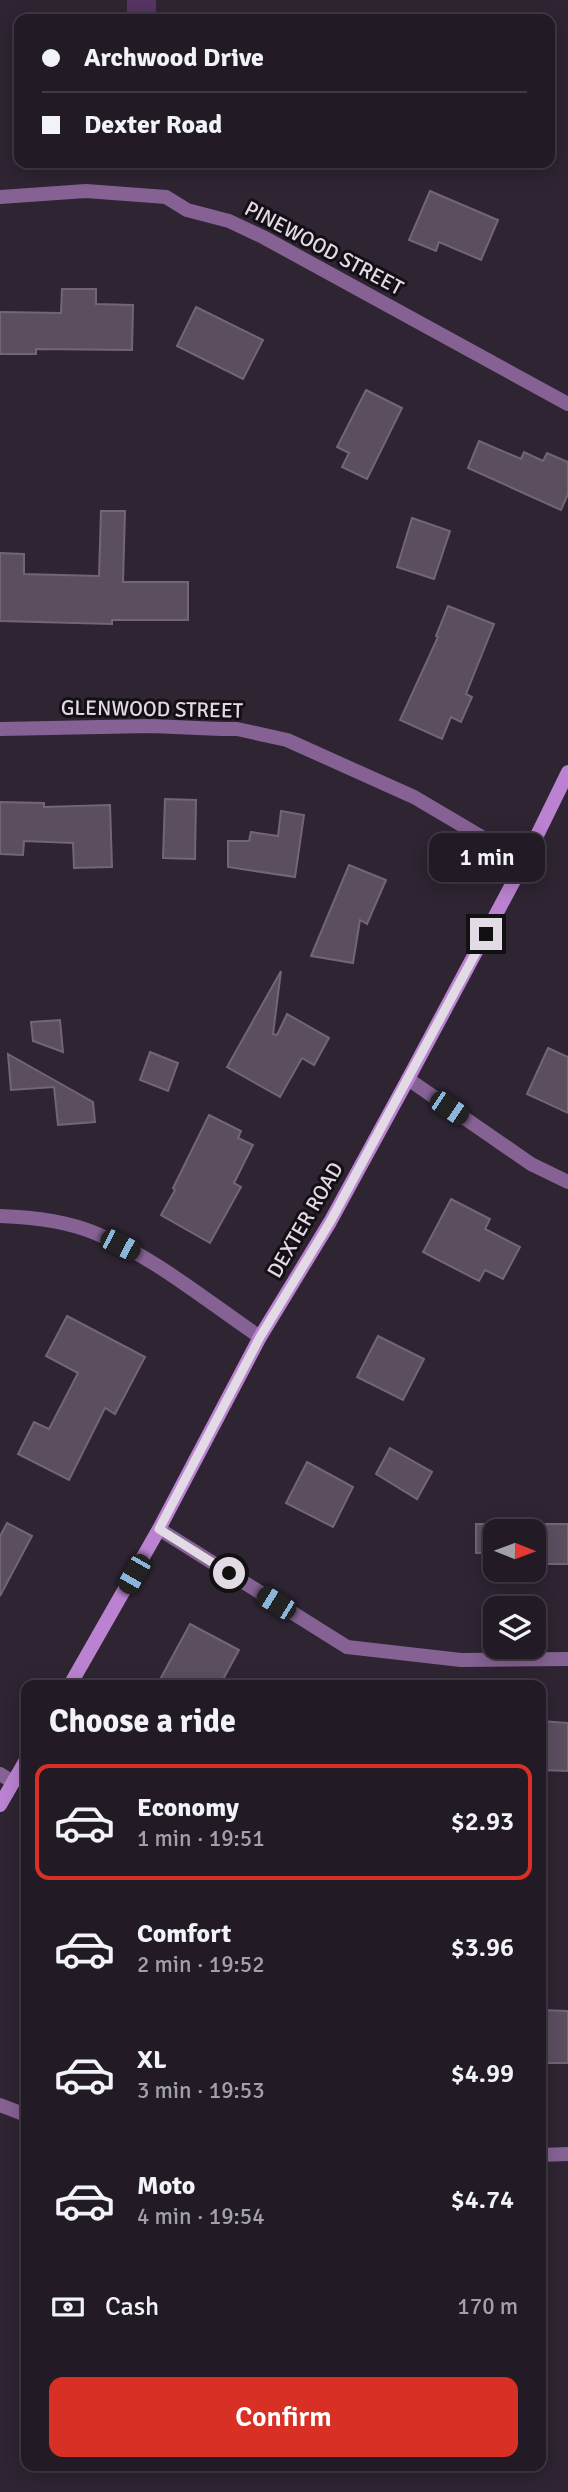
<!DOCTYPE html>
<meta charset="utf-8">
<style>
:root{--surface:#221b26;--page:#2a242e;--text:#f1f3f6;--muted:#a2a1a7;--line:#3f3943;--accent:#d93025}
body{margin:0;font-family:Signika,sans-serif;background:var(--page);color:var(--text);height:100vh;display:flex;flex-direction:column;font-size:26px;white-space:nowrap}
*{box-sizing:border-box;margin:0}
p{font-size:23px;color:var(--muted)}
.icon{flex:none;width:38px;height:38px;fill:none;stroke:currentColor;stroke-width:2;stroke-linecap:round;stroke-linejoin:round}
.map{position:relative;flex:1;overflow:hidden}
.sheet{position:absolute;left:21px;top:1680px;width:525px;height:791px;display:flex;flex-direction:column;background:var(--surface);border-radius:14px;box-shadow:0 4px 18px #0003,0 0 0 2px var(--line)}
.sheet>*{flex:none}
.top-card{position:absolute;left:14px;top:14px;width:541px;height:154px;border-radius:14px;box-shadow:0 4px 18px #0003,0 0 0 2px var(--line);display:grid;align-content:center;height:154px;padding:0 28px;background:var(--surface)}
.needle{width:46px;rotate:91deg}
.buttons{position:absolute;left:483px;top:1519px;display:grid;gap:14px}
.buttons a{display:grid;place-items:center;width:63px;height:63px;border-radius:14px;background:var(--surface);box-shadow:0 4px 18px #0003,0 0 0 2px var(--line);font-size:35px}
.end{position:absolute;width:32px;height:32px;margin:-16px;border:9px solid #e2dbe5;background:#111;box-shadow:0 0 0 4px #111}
.from{border-radius:50%}
.bubble{position:absolute;height:49px;border-radius:14px;background:var(--surface);box-shadow:0 4px 18px #0003,0 0 0 2px var(--line);font-size:23px;font-weight:600;line-height:49px;text-align:center}
.car{position:absolute;width:21px;height:42px;margin:-21px -10px;border-radius:9px;box-shadow:0 0 5px 2px #0007;background:linear-gradient(#222 24%,#8ab4d8 0 40%,#222 0 76%,#8ab4d8 0 86%,#222 0)}
.top-card b{display:flex;align-items:center;gap:24px;height:66px;font-size:26px}
.top-card b+b{border-top:2px solid var(--line)}
.top-card i{width:18px;height:18px;background:var(--text)}
ul{padding:0;list-style:none}
li{display:flex;align-items:center;gap:21px;height:116px;margin:0 14px 10px;padding:0 14px;border:4px solid transparent;border-radius:14px}
li div{flex:1}
li b{display:block;font-size:26px}
li em{font-style:normal;font-weight:600}
li.on{border-color:var(--accent)}
li>.icon{width:63px;height:63px;stroke-width:1.5}
h2{padding:0 28px;font-size:32px;line-height:84px}
.pay{display:flex;align-items:center;gap:18px;height:77px;padding:0 28px;font-size:26px}
.pay p{margin-inline-start:auto}
.action{display:flex;gap:14px;margin-top:auto;padding:14px 28px}
.action a{flex:1;height:80px;border-radius:14px;background:var(--accent);color:#fff;font-size:28px;font-weight:600;line-height:80px;text-align:center}
.map>svg:first-child{display:block}
.green{fill:#563463}
.building{fill:#5b4f5f;stroke:#726676;stroke-width:2}
.lines{fill:none;stroke-linecap:round;stroke-linejoin:round}
.minor{stroke:#856293;stroke-width:14}
.secondary{stroke:#ba82d0;stroke-width:14}
.route{stroke:#e2dbe5;stroke-width:9}
.labels{text-anchor:middle;stroke-width:6;stroke-linejoin:round;paint-order:stroke}
.street-label{font-size:21px;fill:#e2dbe5;stroke:#130f15}
</style>
<div class="map">
<svg width="568" height="2492" viewBox="0 0 568 2492">
<rect width="100%" height="100%" fill="#2e2432"/>
<rect class="green" x="127" y="0" width="29" height="19"/>
<g class="building">
<polygon points="430,191 498,220 481,260 439,242 436,251 409,240"/>
<polygon points="62,289 96,289 96,304 133,305 132,350 36,349 36,354 0,354 0,312 61,313"/>
<polygon points="196,307 263,340 243,379 177,346"/>
<polygon points="366,390 402,408 367,479 342,467 349,453 337,447"/>
<polygon points="479,441 521,459 524,452 543,461 547,453 568,462 568,494 561,510 468,468"/>
<polygon points="101,511 125,511 123,582 188,582 188,620 112,620 112,624 0,621 0,553 24,554 24,574 99,576"/>
<polygon points="412,518 450,531 434,579 397,567"/>
<polygon points="448,606 494,624 466,694 472,697 461,722 451,717 442,739 400,720 438,637 436,636"/>
<polygon points="165,799 196,800 195,859 163,858"/>
<polygon points="0,802 44,803 44,807 110,805 112,867 74,868 73,843 24,841 23,855 0,854"/>
<polygon points="281,811 304,815 295,877 228,867 228,841 249,841 251,832 278,836"/>
<polygon points="349,865 386,880 367,924 360,920 353,963 311,956"/>
<polygon points="281,971 273,1034 277,1035 287,1014 329,1038 314,1065 302,1058 280,1097 227,1067"/>
<polygon points="60,1020 63,1052 33,1041 31,1022"/>
<polygon points="548,1048 568,1057 568,1113 527,1094"/>
<polygon points="150,1052 178,1063 168,1091 140,1080"/>
<polygon points="8,1054 93,1102 95,1122 58,1125 54,1087 11,1090"/>
<polygon points="209,1115 241,1131 238,1138 253,1145 234,1183 241,1187 210,1243 161,1215 175,1190 173,1188"/>
<polygon points="451,1199 490,1219 485,1229 520,1247 503,1279 485,1270 479,1281 423,1252"/>
<polygon points="67,1316 145,1357 115,1414 105,1408 69,1480 18,1454 34,1422 49,1429 78,1373 46,1356"/>
<polygon points="378,1336 424,1359 403,1400 357,1377"/>
<polygon points="390,1448 432,1472 417,1499 376,1474"/>
<polygon points="307,1462 353,1487 333,1527 286,1503"/>
<polygon points="7,1523 32,1536 0,1596 0,1536"/>
<polygon points="476,1524 568,1524 568,1564 534,1564 534,1531 495,1531 495,1552 476,1553"/>
<polygon points="190,1624 239,1650 220,1685 157,1685"/>
<polygon points="541,1721 568,1723 568,1771 541,1770"/>
<polygon points="541,2010 568,2011 568,2063 541,2063"/>
</g>
<g class="lines">
<g class="minor">
<polyline points="0,197 86,191 166,197 187,210 229,221 263,237 568,404"/>
<polyline points="0,729 151,726 221,729 237,729 287,740 414,797 524,862"/>
<polyline points="408,1079 531,1164 568,1182"/>
<path d="M0,1216C32,1217 66,1221 95,1233C153,1256 208,1302 260,1337"/>
<polyline points="159,1529 347,1647 461,1660 568,1659"/>
<polyline points="0,1774 13,1782"/>
<polyline points="0,2105 26,2115"/>
<polyline points="541,2155 568,2154"/>
</g>
<g class="secondary">
<polyline points="70,1685 159,1529 260,1337 330,1222 408,1079 524,862 568,772"/>
<polyline points="0,1805 26,1760"/>
</g>
</g>
<g class="lines">
<polyline class="route" points="229,1573 159,1529 260,1337 330,1222 486,934"/>
</g>
<g class="labels">
<g class="street-label">
<text transform="translate(324 248) rotate(28)" y="7">PINEWOOD STREET</text>
<text transform="translate(152 709) rotate(1)" y="7">GLENWOOD STREET</text>
<text transform="translate(305 1220) rotate(-60)" y="7">DEXTER ROAD</text>
</g>
</g>
</svg>
<div class="buttons">
<a><svg class="needle" viewBox="-14 -14 28 28"><path d="M0-13l5 13h-10z" fill="#e53935"/><path d="M0 13l5-13h-10z" fill="#a2a1a7"/></svg></a>
<a><svg class="icon" aria-label="layers" viewBox="0 0 24 24"><path d="M12 4l9 5-9 5-9-5zM3 14l9 5 9-5"/></svg></a>
</div>
<i class="end from" style="left:229px;top:1573px"></i>
<i class="end" style="left:486px;top:934px"></i>
<div class="bubble" style="left:429px;top:833px;width:116px">1 min</div>
<i class="car" style="left:449px;top:1108px;rotate:124deg"></i>
<i class="car" style="left:120px;top:1245px;rotate:117deg"></i>
<i class="car" style="left:134px;top:1574px;rotate:210deg"></i>
<i class="car" style="left:276px;top:1603px;rotate:302deg"></i>
<div class="top-card">
<b><i class="from"></i>Archwood Drive</b>
<b><i></i>Dexter Road</b>
</div>
<section class="sheet">
<h2>Choose a ride</h2>
<ul>
<li class="on"><svg class="icon" aria-label="car" viewBox="0 0 24 24"><path d="M5 17H2v-5l4-1 3-4h7l3 4 3 1v5h-3M9 17h6M6 11h13"/><circle cx="7" cy="17" r="2"/><circle cx="17" cy="17" r="2"/></svg><div><b>Economy</b><p>1 min · 19:51</p></div><em>$2.93</em></li>
<li><svg class="icon" aria-label="car" viewBox="0 0 24 24"><path d="M5 17H2v-5l4-1 3-4h7l3 4 3 1v5h-3M9 17h6M6 11h13"/><circle cx="7" cy="17" r="2"/><circle cx="17" cy="17" r="2"/></svg><div><b>Comfort</b><p>2 min · 19:52</p></div><em>$3.96</em></li>
<li><svg class="icon" aria-label="car" viewBox="0 0 24 24"><path d="M5 17H2v-5l4-1 3-4h7l3 4 3 1v5h-3M9 17h6M6 11h13"/><circle cx="7" cy="17" r="2"/><circle cx="17" cy="17" r="2"/></svg><div><b>XL</b><p>3 min · 19:53</p></div><em>$4.99</em></li>
<li><svg class="icon" aria-label="car" viewBox="0 0 24 24"><path d="M5 17H2v-5l4-1 3-4h7l3 4 3 1v5h-3M9 17h6M6 11h13"/><circle cx="7" cy="17" r="2"/><circle cx="17" cy="17" r="2"/></svg><div><b>Moto</b><p>4 min · 19:54</p></div><em>$4.74</em></li>
</ul>
<div class="pay"><svg class="icon" aria-label="cash" viewBox="0 0 24 24"><path d="M3 7h18v10H3z"/><circle cx="12" cy="12" r="2"/></svg>Cash<p>170 m</p></div>
<div class="action"><a>Confirm</a></div>
</section>
</div>
